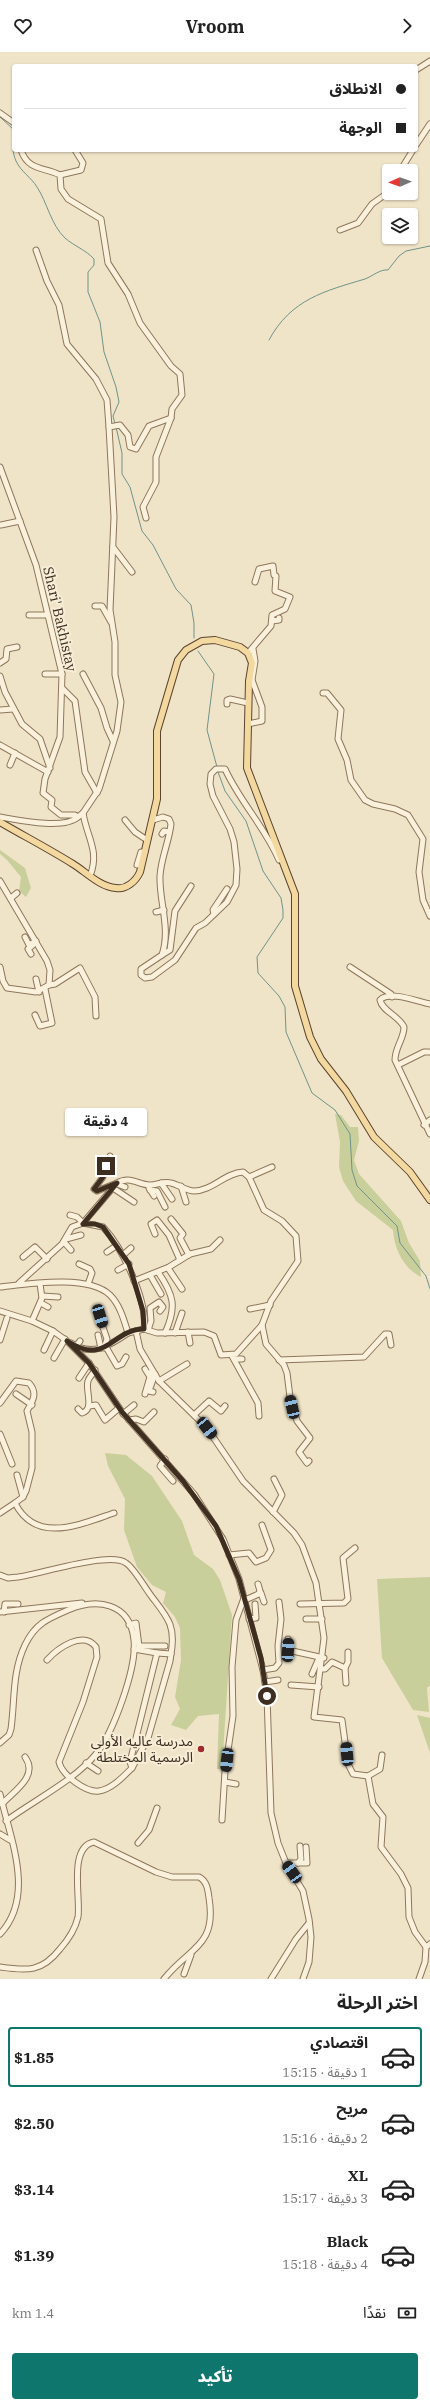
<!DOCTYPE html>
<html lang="ar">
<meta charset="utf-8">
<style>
:root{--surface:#fff;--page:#f6f6f6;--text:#222;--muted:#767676;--line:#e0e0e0;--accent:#0f766e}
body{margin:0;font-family:"IBM Plex Serif","Noto Sans Arabic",serif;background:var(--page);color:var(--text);direction:rtl;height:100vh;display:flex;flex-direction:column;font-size:15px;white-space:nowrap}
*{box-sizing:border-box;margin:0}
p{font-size:13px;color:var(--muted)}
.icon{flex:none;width:22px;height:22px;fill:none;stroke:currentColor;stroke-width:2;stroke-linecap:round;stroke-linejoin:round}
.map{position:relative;height:1927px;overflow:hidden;direction:ltr}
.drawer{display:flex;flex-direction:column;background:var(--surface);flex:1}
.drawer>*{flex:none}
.top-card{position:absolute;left:12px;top:12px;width:406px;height:88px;border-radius:4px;box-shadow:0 1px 3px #0004;direction:rtl;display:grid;align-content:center;height:88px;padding:0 12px;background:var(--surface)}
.needle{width:26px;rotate:268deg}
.buttons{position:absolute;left:382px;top:112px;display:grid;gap:8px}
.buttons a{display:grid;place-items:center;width:36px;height:36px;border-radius:4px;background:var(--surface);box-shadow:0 1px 3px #0004;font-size:20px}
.end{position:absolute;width:18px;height:18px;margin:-9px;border:5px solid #3d2e20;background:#fff;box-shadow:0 0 0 2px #fff}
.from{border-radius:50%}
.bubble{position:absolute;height:28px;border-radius:4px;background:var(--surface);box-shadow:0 1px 3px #0004;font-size:13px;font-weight:800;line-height:28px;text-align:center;direction:rtl}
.car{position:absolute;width:12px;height:24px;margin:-12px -6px;border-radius:5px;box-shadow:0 0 3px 1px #0007;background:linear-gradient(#222 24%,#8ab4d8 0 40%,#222 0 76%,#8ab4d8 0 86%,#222 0)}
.top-card b{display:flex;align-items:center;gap:14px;height:38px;font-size:15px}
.top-card b+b{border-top:1px solid var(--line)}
.top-card i{width:10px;height:10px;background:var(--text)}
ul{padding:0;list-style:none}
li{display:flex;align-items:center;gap:12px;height:60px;margin:0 8px 6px;padding:0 4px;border:2px solid transparent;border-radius:4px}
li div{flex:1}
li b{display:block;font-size:15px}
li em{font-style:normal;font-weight:800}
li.active{border-color:var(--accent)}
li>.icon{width:36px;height:36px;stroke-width:1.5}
h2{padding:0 12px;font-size:18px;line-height:48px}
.pay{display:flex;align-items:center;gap:10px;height:44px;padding:0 12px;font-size:15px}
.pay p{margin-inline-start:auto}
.primary-button{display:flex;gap:8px;margin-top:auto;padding:8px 12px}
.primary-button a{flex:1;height:46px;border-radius:4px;background:var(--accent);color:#fff;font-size:16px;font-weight:800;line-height:46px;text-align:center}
header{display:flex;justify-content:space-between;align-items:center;height:52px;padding:0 12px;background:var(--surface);font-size:18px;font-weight:800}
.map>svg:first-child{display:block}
.green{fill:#c9cf9b}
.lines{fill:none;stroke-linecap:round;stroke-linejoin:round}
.stream{stroke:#6f938a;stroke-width:1}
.minor-casing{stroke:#8d765c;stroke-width:7}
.major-casing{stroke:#5b4430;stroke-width:8}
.minor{stroke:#faf1dc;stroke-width:5}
.major{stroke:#f3d9a0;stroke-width:6}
.route{stroke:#3d2e20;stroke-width:5}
.poi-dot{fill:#9e2a2b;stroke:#f7eed8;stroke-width:1.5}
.labels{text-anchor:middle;stroke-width:4;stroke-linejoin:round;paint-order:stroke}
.street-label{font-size:14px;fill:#3d2e20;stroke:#f7eed8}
.poi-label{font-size:14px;fill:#3d2e20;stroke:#f7eed8;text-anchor:end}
</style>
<header><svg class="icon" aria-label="forward" viewBox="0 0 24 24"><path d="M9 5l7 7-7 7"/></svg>Vroom<svg class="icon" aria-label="heart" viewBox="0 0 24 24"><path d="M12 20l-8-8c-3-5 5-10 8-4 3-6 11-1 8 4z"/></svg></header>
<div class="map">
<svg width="430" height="1927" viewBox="0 0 430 1927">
<rect width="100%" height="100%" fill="#f0e4c8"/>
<g class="green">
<polygon points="0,798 25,816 31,836 26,845 19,839 21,825 7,808 0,802"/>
<path d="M335,1062L341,1063L350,1075H358L359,1089L354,1108L359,1122L401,1169L409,1191L420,1209L421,1225C403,1216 394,1196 393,1178L356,1149L343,1129L339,1115L340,1090Z"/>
<polygon points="105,1401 126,1403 152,1424 182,1469 194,1503 213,1517 220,1528 232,1563 222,1717 217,1717 219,1662 198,1664 186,1678 171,1673 180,1657 175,1645 181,1608 180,1576 175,1565 163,1551 166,1540 152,1533 137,1515 124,1478 125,1447 108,1414"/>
<polygon points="430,1525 430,1633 427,1636 429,1660 413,1658 382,1606 377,1527"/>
<polygon points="417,1663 430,1666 430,1701"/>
</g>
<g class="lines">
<g class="stream">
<polyline points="0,65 14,78"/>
<path d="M14,88C12,95 13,102 16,109C21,120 31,125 37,135C47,150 51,173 65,186C74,194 86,198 94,207V213L88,220V240L100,270L104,300L116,335L119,350L113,364L115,372"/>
<path d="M269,288C291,247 325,239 365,227C373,224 380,217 388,218L399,204L406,199L430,194"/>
<polyline points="116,375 122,401 122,422 130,435 142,479 153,493 176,537 191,553 194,571 194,586"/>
<polyline points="198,599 214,622 207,678 217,715"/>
<polyline points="218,720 225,739 246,769 263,819 281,846 283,858 283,866 257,905 258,921 279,944 285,955 286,980 312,1041 335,1058 350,1082 352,1118 357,1134 397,1174 400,1191 426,1224 430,1237"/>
</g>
<defs>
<g id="minor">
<polyline points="416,18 430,9"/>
<polyline points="0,61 14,71"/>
<polyline points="416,93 430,72"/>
<path d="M21,98C28,119 44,115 60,123L61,137L68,147L101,167L108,211L128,242L140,271L171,314L180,322L182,343L172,357L171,366L156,405V430L143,455L146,466"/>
<polyline points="400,119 413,98"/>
<polyline points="60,123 81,118 83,111 75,98"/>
<polyline points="340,178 358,171 372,152 386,142 389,138"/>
<polyline points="36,198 47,229 59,253 67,292 96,327 107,348 109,375"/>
<path d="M0,415L36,513L62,622L60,685L45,727L43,741L52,748L51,755L61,763H75L78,765C64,778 18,768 0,765"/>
<polyline points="1,473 20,469"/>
<polyline points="113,495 132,520"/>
<polyline points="95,554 102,554 111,570"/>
<polyline points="29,563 48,563"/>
<polyline points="272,569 279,568 279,566"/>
<polyline points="248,601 271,574 272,563 285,557 290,545 275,539 276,524 274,523 273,514 259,517 255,530"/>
<polyline points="0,611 6,607 7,597 17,595"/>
<polyline points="45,622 62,622"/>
<polyline points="83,622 101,656 107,676 113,689"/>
<polyline points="0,624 5,640 22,672 40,687 50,716"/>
<polyline points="62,636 75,649 85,720 97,741"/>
<polyline points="323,641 327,641 341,658 338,687 347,708 351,728 365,748 373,752 395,757 408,763 423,787 419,820 423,848 430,864"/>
<polyline points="227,652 227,648 230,647 248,651"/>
<polyline points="0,658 13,657"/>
<polyline points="248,672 262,669 262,655 252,628 255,609 253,597"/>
<polyline points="0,693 48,720"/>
<polyline points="10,713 15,701"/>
<path d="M83,761C87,786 100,799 90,824"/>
<polyline points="78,765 83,761 99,737 117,679 121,650 115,623 115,590 110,558 114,465 109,375 120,373 128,383 130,395 136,397 149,374 171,366"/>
<polyline points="125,768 135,780 147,788"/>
<path d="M153,768L163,765L169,767L171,772C169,790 161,806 160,824C159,850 171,876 162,903L141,917V923L145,926L152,925L175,908L196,876L205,871L227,850L236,833L237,817L234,790L230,777L213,744L210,732L211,722L216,717H225C240,750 265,775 279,808"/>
<polyline points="162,782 164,779 169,780"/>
<polyline points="137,813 141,800 145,800"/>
<polyline points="0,829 47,909 50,918 49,933 36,940 7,936 3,929 0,915"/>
<polyline points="11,846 17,841"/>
<polyline points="156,860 164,858"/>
<polyline points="214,862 213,858 227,837"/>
<polyline points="25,885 29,893 36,889"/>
<polyline points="31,902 28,897 33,893"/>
<polyline points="162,903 170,898 175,859 191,834"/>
<polyline points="350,915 391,942 392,945"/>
<polyline points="36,927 39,940"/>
<polyline points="49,933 55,932 80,916 95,945 96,964"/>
<path d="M430,952C418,950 390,938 380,948C382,959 399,964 404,975C404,987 395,995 395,1008L430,1082"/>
<polyline points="35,963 40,974 52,971 45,937"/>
<polyline points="398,1013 424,1000 430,1000"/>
<polyline points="424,1073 430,1068"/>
<polyline points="110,1104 103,1125 94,1137 97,1139 117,1131"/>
<polyline points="249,1125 272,1115"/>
<polyline points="161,1131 172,1147"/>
<polyline points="117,1132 125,1135"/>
<polyline points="181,1134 186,1150"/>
<polyline points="113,1136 134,1150"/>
<polyline points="149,1136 154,1144"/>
<polyline points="150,1138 157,1139 165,1155"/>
<polyline points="70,1163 77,1165 83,1171"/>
<polyline points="171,1167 183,1182 180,1186 189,1203"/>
<path d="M83,1171L117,1131C130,1123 138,1133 150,1133C157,1133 164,1129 171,1131C179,1133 187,1139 194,1139C212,1139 225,1121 243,1120L249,1125L264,1158L282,1169L296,1184L298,1209L271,1249L262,1273L236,1302L221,1303L214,1284L204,1280L157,1281L144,1277L128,1281"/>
<polyline points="155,1182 151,1172 157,1168 169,1183 180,1208"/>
<polyline points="66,1187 81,1183"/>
<polyline points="64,1190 71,1198"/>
<polyline points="107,1200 116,1194"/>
<polyline points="123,1203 131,1196"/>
<polyline points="23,1205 35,1195 47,1207"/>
<polyline points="79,1212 90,1217 92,1221 88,1232"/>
<polyline points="168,1216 182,1237"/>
<polyline points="118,1218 129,1212"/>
<path d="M158,1220C174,1243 177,1255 165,1281"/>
<polyline points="150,1223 161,1242"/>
<polyline points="134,1229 169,1215 190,1202 211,1197 220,1188"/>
<path d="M19,1231L62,1192L72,1175L83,1171L103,1175C122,1195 148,1249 144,1277"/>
<path d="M0,1235C27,1232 88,1222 110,1243C120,1253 124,1268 128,1281C109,1294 92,1305 71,1291"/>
<polyline points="42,1244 58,1245"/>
<polyline points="41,1251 48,1255"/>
<polyline points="250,1257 270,1253"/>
<polyline points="0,1259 32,1269 53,1279 67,1289 89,1311 122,1360 194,1442 223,1487 239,1527 263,1618 267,1644 271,1761 278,1791 286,1811 303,1839 309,1867 311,1885 309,1910 303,1927"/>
<polyline points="99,1264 107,1287 104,1296"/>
<polyline points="32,1269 42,1246 40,1232"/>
<polyline points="262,1273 266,1292 284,1313 287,1321 290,1345 297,1369 310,1386 299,1400 307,1411 309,1409"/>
<polyline points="148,1278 151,1269 150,1256 159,1250 163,1255 160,1259"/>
<polyline points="136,1279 140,1297 159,1329 207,1376 243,1429 294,1481 302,1493 316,1531 324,1586 314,1665 342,1668 348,1712 353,1722 368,1724 380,1717 382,1703"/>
<polyline points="188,1280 190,1291"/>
<polyline points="175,1281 182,1261"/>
<polyline points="98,1283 101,1296"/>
<polyline points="0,1288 7,1266"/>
<polyline points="76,1294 80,1289"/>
<polyline points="106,1295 117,1314 122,1312 126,1305"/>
<polyline points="44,1298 53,1279"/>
<polyline points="232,1304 258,1351 259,1364"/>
<polyline points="54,1306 65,1287"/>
<polyline points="235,1307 242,1307"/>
<polyline points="279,1308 364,1305 385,1282 389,1282 391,1293"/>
<polyline points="145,1317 150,1325"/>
<polyline points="79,1326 89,1311"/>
<polyline points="159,1329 187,1312"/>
<polyline points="153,1340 149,1339 155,1322"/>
<polyline points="16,1342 32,1353"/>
<polyline points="145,1342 152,1318"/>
<path d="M0,1351L16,1329L29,1331C38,1341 33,1349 27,1359L32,1380V1416L26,1439L23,1445L15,1451"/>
<polyline points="89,1354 96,1353 105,1368 119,1356"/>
<path d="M78,1357L82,1361C95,1357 85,1339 88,1329C89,1325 93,1322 95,1318"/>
<polyline points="123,1362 134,1353"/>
<polyline points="194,1363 209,1349 221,1359 225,1354"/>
<polyline points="129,1368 136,1367 144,1370 154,1360"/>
<polyline points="0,1382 12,1412"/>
<polyline points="165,1407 160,1414 173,1429"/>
<polyline points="17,1423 23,1445"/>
<polyline points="273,1460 282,1443 274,1427"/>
<path d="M0,1461L15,1451C36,1493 81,1472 114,1461"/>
<polyline points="229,1503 249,1501 256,1510 266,1506 271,1498 262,1473"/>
<path d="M0,1523L8,1526L18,1525C40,1522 110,1499 126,1511C134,1516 145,1536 152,1545C168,1566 176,1574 171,1602"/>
<polyline points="258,1532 260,1539 259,1541"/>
<polyline points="245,1548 261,1541 264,1550"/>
<polyline points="300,1552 344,1551 348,1547 343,1506 355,1496"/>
<polyline points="0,1560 82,1551"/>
<polyline points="4,1560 5,1552 18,1552"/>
<polyline points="249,1567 256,1566 255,1552"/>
<polyline points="306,1567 322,1567"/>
<polyline points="129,1573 136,1571 139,1594 165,1594"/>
<polyline points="288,1587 288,1598 324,1606"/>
<path d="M47,1608C58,1596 83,1578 96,1595L97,1605L83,1650L59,1710C62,1723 86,1741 99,1739C112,1737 124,1724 132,1716L130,1710L157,1601L134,1597"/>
<polyline points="345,1616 348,1610 348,1600"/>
<polyline points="321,1617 325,1617 332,1610 345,1616 346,1631"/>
<polyline points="263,1618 275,1616 279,1611 278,1594 281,1567 279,1550"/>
<polyline points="312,1622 319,1606"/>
<polyline points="265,1630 278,1628"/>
<polyline points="291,1633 319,1635"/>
<path d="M0,1691L9,1683L11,1677C15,1648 12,1620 25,1593C35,1572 47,1567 68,1558C97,1546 130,1550 134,1588C137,1616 113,1681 96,1702C75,1728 33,1749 6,1769"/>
<polyline points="86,1711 98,1719"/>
<polyline points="132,1716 148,1686 170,1609 171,1602 157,1601"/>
<polyline points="368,1724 373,1752 383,1765 381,1795 401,1822 408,1836 409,1865 415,1880 426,1895"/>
<polyline points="225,1730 236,1732"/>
<path d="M0,1742C10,1786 36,1844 0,1882"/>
<path d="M2,1752C14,1739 39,1724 25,1705"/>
<polyline points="222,1768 225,1719 233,1664 232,1615 236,1568 244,1546"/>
<polyline points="0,1782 10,1788"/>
<polyline points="138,1791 149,1778 157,1756"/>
<polyline points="286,1811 307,1811 306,1795"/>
<polyline points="298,1811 301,1807 300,1794"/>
<path d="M0,1915C28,1919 42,1920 60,1897C68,1888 75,1878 78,1865C81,1846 68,1795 94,1790L156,1820L172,1825H199C207,1829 208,1838 209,1846C217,1895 189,1895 164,1927"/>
<polyline points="184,1922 191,1903"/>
<polyline points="271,1927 296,1887 309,1871"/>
<polyline points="419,1927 425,1910 426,1895 430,1892"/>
</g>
<path id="major" d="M0,770C24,784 49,797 73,812C86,820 100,835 116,836C126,838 136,829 140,820L157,747V679L178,608L186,598L202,589L215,588L240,595L248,601L252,611L249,629L247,716L295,842V934L310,985L321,1007L346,1039L374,1085L410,1120L430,1148"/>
</defs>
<use href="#minor" class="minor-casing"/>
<use href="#major" class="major-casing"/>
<use href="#minor" class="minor"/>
<use href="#major" class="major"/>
</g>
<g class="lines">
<path class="route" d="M106,1114L103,1125L94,1137L97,1139L117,1131L83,1172H95L103,1175L129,1212L143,1259L144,1277C111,1277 108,1315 67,1289L89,1311L122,1360L183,1429L216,1474L239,1527L261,1606L267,1644"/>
</g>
<circle class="poi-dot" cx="201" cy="1697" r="4"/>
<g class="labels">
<g class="street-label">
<text transform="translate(60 567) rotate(77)" y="5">Shari' Bakhistay</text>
</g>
<g class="poi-label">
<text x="193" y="1694">مدرسة عاليه الأولى<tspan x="193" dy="16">الرسمية المختلطة</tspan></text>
</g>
</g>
</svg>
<div class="buttons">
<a><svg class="needle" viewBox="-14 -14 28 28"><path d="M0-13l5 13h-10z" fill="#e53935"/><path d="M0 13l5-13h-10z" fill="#767676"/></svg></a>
<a><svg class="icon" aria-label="layers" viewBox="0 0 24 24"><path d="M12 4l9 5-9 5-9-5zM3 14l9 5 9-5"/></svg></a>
</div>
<i class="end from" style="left:267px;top:1644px"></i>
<i class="end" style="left:106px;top:1114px"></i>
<div class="bubble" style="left:65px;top:1056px;width:82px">4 دقيقة</div>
<i class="car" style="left:100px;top:1264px;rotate:163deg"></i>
<i class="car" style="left:292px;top:1355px;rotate:347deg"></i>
<i class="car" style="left:207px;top:1376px;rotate:142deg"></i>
<i class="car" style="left:288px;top:1598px;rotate:3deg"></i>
<i class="car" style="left:347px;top:1702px;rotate:355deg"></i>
<i class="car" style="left:227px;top:1708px;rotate:186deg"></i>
<i class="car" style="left:292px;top:1820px;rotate:325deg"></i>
<div class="top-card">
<b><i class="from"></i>الانطلاق</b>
<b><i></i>الوجهة</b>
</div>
</div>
<section class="drawer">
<h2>اختر الرحلة</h2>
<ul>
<li class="active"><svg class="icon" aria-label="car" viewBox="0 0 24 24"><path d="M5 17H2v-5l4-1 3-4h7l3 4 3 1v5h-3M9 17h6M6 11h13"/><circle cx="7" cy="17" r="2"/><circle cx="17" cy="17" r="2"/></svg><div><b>اقتصادي</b><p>1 دقيقة · 15:15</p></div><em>$1.85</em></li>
<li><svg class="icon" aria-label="car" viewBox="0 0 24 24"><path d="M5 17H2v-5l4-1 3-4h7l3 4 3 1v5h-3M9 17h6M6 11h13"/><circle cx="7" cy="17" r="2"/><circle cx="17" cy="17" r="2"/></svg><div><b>مريح</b><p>2 دقيقة · 15:16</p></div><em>$2.50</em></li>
<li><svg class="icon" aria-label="car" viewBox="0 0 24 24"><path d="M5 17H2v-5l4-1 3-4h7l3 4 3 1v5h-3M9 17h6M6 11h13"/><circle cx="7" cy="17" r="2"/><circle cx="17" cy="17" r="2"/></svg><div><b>XL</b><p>3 دقيقة · 15:17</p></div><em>$3.14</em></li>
<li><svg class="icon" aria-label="car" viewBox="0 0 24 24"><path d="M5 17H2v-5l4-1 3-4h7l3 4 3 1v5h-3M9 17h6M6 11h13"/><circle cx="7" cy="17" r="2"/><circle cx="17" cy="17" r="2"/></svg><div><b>Black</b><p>4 دقيقة · 15:18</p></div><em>$1.39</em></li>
</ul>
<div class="pay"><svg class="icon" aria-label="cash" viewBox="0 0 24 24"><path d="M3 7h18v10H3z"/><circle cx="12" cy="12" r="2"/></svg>نقدًا<p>1.4 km</p></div>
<div class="primary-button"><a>تأكيد</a></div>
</section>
